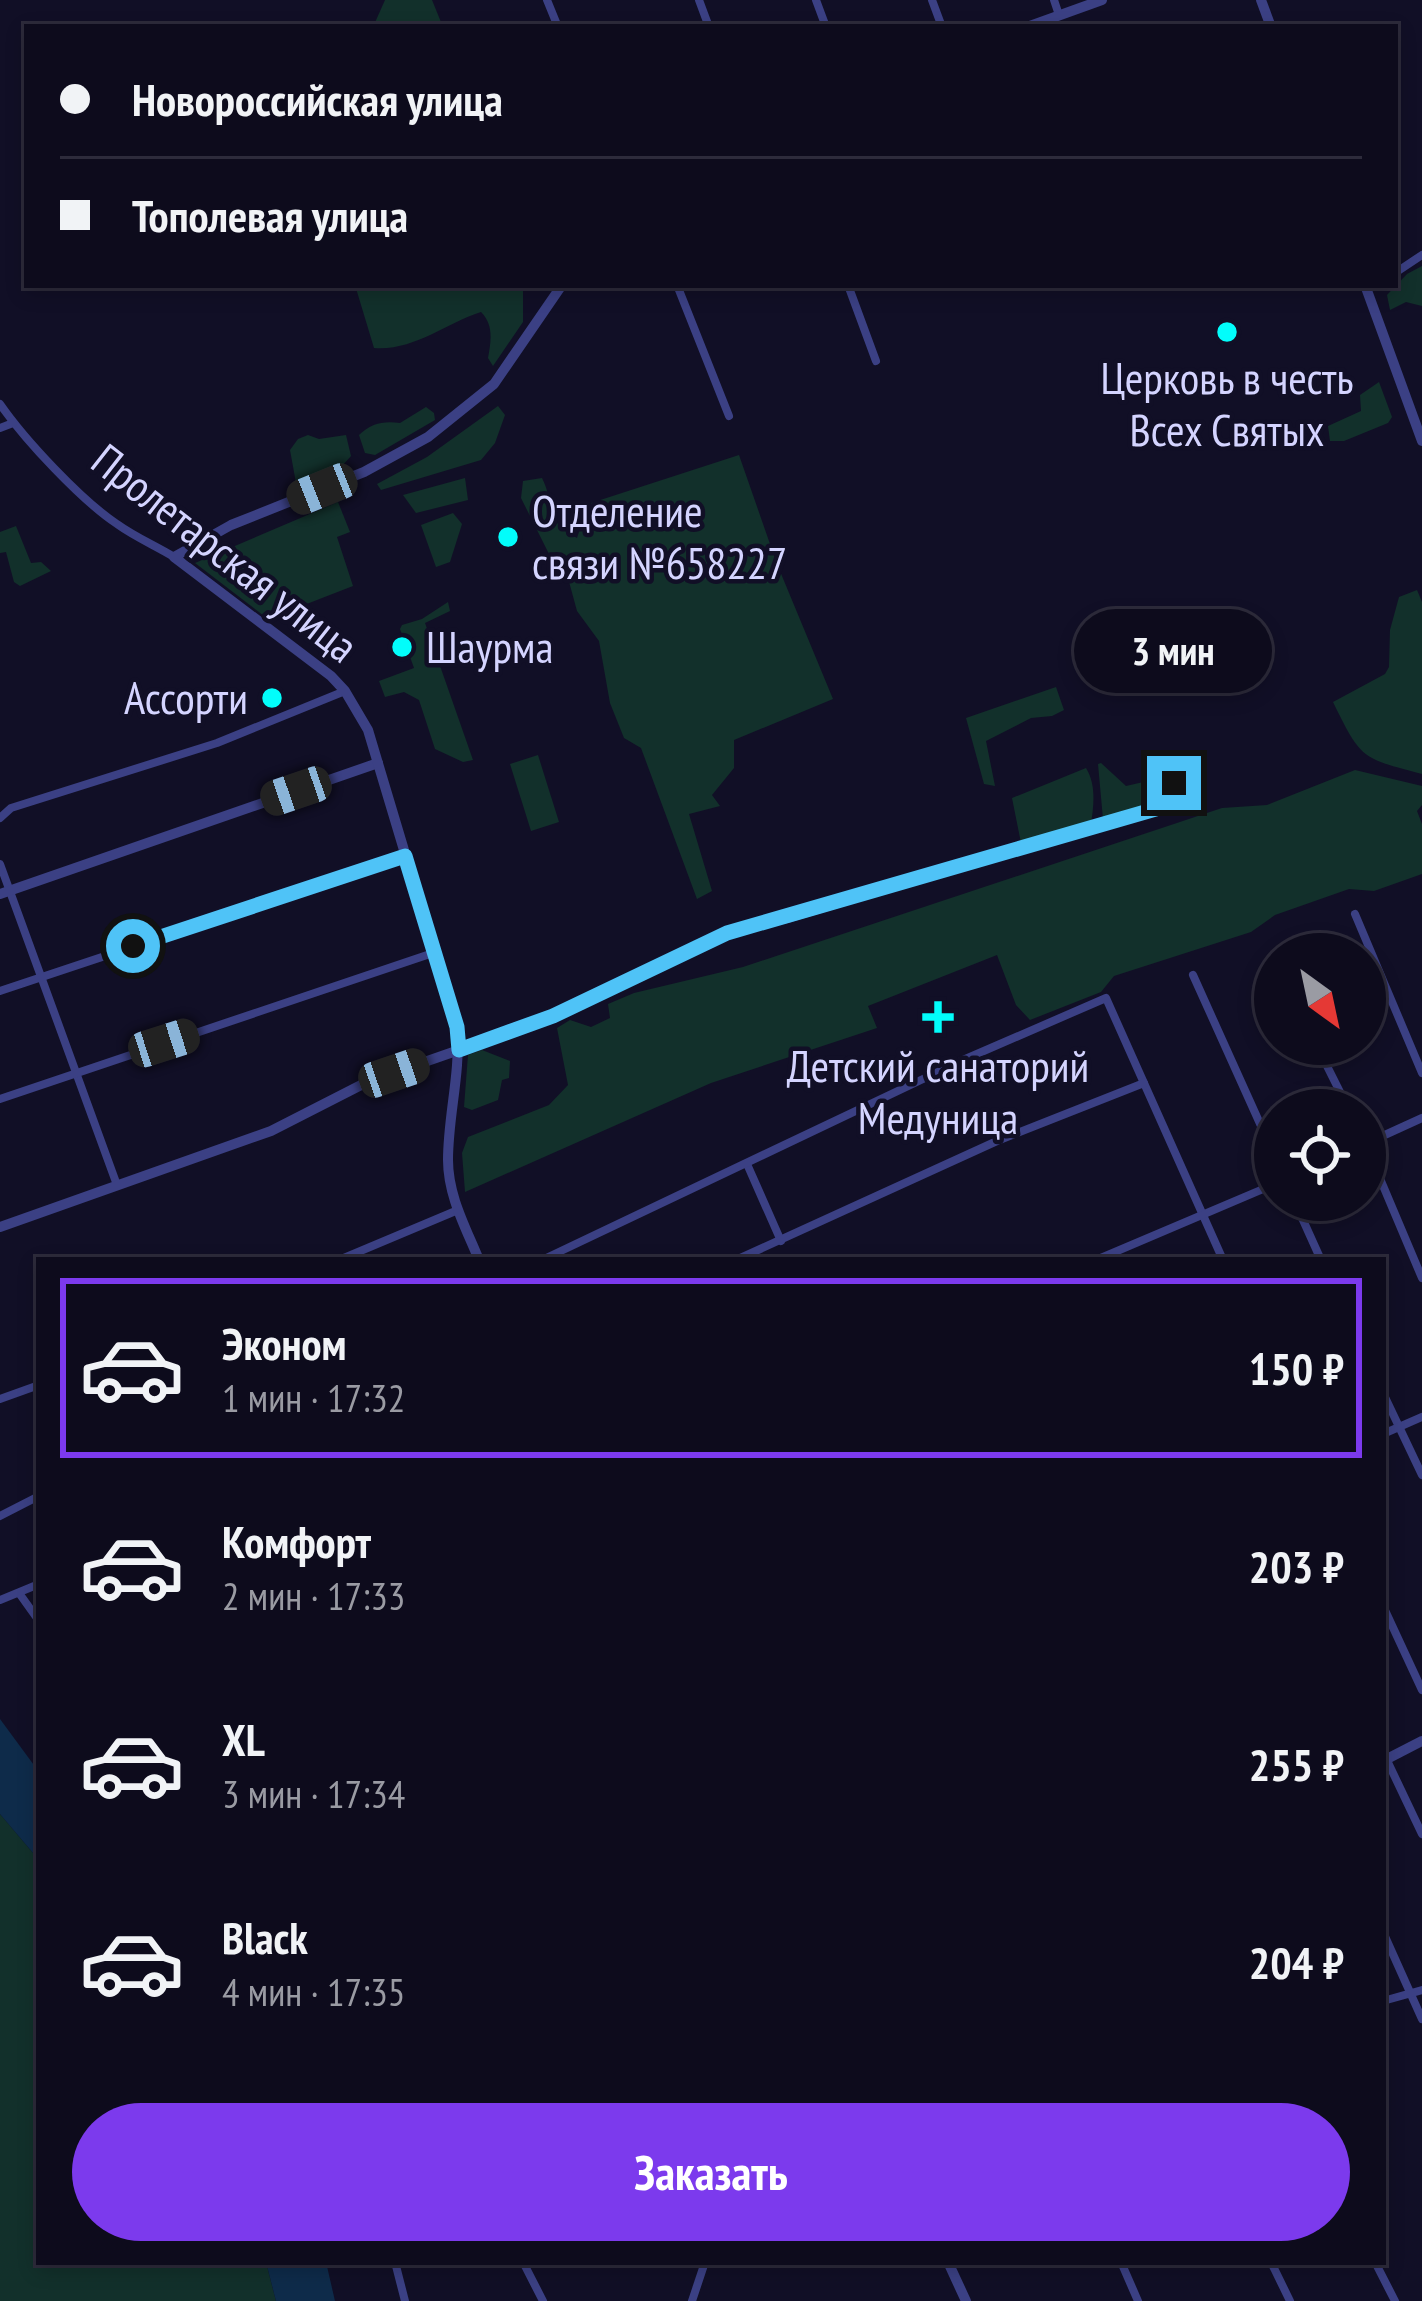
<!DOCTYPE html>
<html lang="ru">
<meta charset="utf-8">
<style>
:root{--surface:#0d0b1c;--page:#1b1929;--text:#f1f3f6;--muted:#9a9ba3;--line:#2d2b3b;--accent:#7c3aed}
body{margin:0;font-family:"PT Sans Narrow",sans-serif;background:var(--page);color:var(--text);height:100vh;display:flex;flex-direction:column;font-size:45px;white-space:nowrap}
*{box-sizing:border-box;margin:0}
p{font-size:39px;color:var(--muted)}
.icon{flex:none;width:66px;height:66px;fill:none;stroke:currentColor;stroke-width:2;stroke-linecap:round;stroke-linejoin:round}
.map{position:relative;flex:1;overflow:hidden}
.details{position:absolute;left:36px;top:1257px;width:1350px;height:1008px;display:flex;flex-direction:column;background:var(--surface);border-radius:0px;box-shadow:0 6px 18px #0003,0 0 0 3px var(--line)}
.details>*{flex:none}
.guide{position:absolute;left:24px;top:24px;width:1374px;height:264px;border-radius:0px;box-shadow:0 6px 18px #0003,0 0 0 3px var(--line);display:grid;align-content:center;height:264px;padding:0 36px;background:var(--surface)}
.needle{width:78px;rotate:147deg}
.fabs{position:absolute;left:1254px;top:933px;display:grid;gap:24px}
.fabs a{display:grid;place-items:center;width:132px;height:132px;border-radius:50%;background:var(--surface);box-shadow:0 6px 18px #0003,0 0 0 3px var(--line);font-size:60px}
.end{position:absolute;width:54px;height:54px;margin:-27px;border:15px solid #4fc3f7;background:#111;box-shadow:0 0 0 6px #111}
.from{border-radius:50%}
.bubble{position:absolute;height:84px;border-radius:42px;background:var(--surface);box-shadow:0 6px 18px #0003,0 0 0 3px var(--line);font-size:39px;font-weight:600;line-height:84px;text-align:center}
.car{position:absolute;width:36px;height:72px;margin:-36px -18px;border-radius:15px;box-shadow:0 0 9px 3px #0007;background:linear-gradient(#222 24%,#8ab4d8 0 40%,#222 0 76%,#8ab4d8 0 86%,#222 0)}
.guide b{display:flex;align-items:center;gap:42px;height:114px;font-size:45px}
.guide b+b{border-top:3px solid var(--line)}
.guide i{width:30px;height:30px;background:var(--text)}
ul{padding:21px 0 0;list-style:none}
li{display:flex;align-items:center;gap:36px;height:180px;margin:0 24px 18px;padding:0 12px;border:6px solid transparent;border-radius:0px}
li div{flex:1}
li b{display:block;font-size:45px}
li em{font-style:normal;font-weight:600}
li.active{border-color:var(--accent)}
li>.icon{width:108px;height:108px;stroke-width:1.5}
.button{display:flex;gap:24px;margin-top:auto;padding:24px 36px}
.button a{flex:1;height:138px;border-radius:72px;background:var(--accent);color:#fff;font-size:48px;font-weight:600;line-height:138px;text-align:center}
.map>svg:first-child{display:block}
.green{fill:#12302b}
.water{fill:#0e2b4a}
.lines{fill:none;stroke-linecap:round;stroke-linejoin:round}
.minor{stroke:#3b4084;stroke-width:8}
.tertiary{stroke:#3b4084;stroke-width:10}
.route{stroke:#4fc3f7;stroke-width:15}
.poi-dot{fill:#02fdfb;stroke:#110f26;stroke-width:4.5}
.labels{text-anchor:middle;stroke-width:9;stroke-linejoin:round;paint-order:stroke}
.poi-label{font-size:45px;fill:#d4d4ff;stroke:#110f26}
.street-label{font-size:45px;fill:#d4d4ff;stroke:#110f26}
</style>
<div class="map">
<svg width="1422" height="2301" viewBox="0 0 1422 2301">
<rect width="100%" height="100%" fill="#110f26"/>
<g class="green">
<polygon points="385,0 432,0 443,27 373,27"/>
<polygon points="1422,266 1422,306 1406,302 1390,310 1387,295 1407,274"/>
<path d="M355,285H523V322L493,366L488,358C491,341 494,325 481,312C444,324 414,351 374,348Z"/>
<polygon points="1379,382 1392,417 1388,423 1344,441 1330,441 1328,426 1361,411 1360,395"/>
<polygon points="498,406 505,415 495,443 481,460 381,490 377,484 427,457"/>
<path d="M426,407L434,413L435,420L375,455L365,453L359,435C372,423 383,421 400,423Z"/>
<polygon points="308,435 319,439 346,435 351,456 342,466 296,483 290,450 298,439"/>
<path d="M739,455L777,564L833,699L734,740V768L712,795L720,806L689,814L712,891L697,899L641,748L624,738L610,703L599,641L577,611L568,578L557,570L521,498L523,481L542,478C556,506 543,520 577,538L588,504Z"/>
<polygon points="465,478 468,500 416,513 403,495"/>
<polygon points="338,502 350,532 337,537 353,586 268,619 195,563"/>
<polygon points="453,513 462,524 450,562 436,567 421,525"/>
<polygon points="16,526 31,563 41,562 51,571 20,586 14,582 6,552 0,553 0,532"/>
<path d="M1417,590L1422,602V774C1361,758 1361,759 1333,702L1385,674L1389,667L1390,630L1399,597Z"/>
<polygon points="448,602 450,611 425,623 473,760 463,762 435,749 419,700 404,692 385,697 379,681 414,668 400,629 402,625 422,619"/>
<polygon points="1056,687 1064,710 1052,716 1031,718 986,741 995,786 984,784 966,718"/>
<polygon points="538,755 559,822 531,831 510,764"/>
<polygon points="1101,763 1126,786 1161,778 1165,795 1153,805 1103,819 1098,764"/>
<path d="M1086,768C1096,784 1094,805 1091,823L1021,843L1012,798Z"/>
<polygon points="1355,770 1422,786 1422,805 1417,811 1422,824 1422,874 1374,891 1349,889 1275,915 1251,932 1114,976 1101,992 1030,1020 1016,1005 997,955 868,1006 877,1028 711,1083 465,1192 462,1153 468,1137 549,1105 568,1085 557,1028 570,1020 591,1027 610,1018 608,1004 634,993 743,967 1222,808 1267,805"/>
<polygon points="482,1050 510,1061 509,1078 502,1080 498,1100 472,1110 464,1107 468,1055"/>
<polygon points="0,1814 39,1860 39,2262 266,2262 276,2301 0,2301"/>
</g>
<g class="water">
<polygon points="0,1719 39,1772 39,1860 0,1814"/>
<polygon points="266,2262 326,2262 335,2301 276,2301"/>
</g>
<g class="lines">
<g class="minor">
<polyline points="547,0 558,27"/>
<polyline points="699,0 709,27"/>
<polyline points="816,0 826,27"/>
<polyline points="932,0 942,27"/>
<polyline points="1054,0 1059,15"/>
<polyline points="1395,273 1422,255"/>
<polyline points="677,285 729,416"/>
<polyline points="848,285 876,361"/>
<path d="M0,404C25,440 81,500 117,524C135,537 156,546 174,557"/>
<polyline points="0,428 13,423"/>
<polyline points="0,818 11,808 217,743 345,691"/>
<polyline points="0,864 117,1185"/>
<polyline points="1355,914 1422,1073"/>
<polyline points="1193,975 1275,1157"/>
<polyline points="0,991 405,856"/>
<polyline points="1316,1044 1349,1110"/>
<polyline points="459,1050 553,1016 727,933 791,918 1159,808 1174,783 1169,769"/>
<polyline points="0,1099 433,953"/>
<polyline points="1365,1143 1422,1278"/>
<polyline points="1365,1144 1422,1118"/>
<polyline points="747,1164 781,1241"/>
<polyline points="1294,1200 1321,1260"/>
<polyline points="339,1260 458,1210"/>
<polyline points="542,1260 963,1060 1106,998 1223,1260"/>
<polyline points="736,1260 997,1141 1144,1083"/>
<polyline points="1096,1260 1275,1184"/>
<polyline points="1383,1393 1422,1475"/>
<polyline points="0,1399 39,1385"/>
<polyline points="1383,1434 1422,1417"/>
<polyline points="0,1516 39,1496"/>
<polyline points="19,1593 39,1621"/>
<polyline points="0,1600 39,1584"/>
<polyline points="1383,1606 1422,1690"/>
<polyline points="1383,1752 1422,1834"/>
<polyline points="1383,1932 1422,2019"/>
<polyline points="1383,2001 1422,1990"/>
<polyline points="395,2262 405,2301"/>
<polyline points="523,2262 543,2301"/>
<polyline points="1121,2262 1138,2301"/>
<polyline points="1271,2262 1290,2301"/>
<polyline points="1375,2262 1395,2301"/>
<polyline points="692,2301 705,2262"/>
</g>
<g class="tertiary">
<polyline points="1261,0 1271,27"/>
<polyline points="1027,27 1102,0"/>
<polyline points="1365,285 1422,441"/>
<polyline points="0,894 378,763"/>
<polyline points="0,1227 271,1131 367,1082 459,1050"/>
<path d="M479,1260C466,1228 448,1196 448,1160C448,1115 461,1073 457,1027L368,730L345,691L331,676L174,557L231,525L364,472L428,437L494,384L562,285"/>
<polyline points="1383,1761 1422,1741"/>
<polyline points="948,2262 966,2301"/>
</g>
</g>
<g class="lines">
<polyline class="route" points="133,946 405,856 457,1027 459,1050 553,1016 727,933 1159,808 1174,783"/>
</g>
<g class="poi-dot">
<circle cx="1227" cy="332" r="12"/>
<circle cx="508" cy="537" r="12"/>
<circle cx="402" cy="647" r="12"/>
<circle cx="272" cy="698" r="12"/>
<path d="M932 999h12v12h12v12h-12v12h-12v-12h-12v-12h12z"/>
</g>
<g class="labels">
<g class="poi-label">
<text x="1227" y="394">Церковь в честь<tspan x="1227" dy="52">Всех Святых</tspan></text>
<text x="532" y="527" text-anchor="start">Отделение<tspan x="532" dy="52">связи №658227</tspan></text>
<text x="426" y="663" text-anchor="start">Шаурма</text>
<text x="248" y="714" text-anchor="end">Ассорти</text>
<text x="938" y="1082">Детский санаторий<tspan x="938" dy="52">Медуница</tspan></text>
</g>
<g class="street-label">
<text transform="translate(225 553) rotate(38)" y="16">Пролетарская улица</text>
</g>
</g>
</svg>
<div class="fabs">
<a><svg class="needle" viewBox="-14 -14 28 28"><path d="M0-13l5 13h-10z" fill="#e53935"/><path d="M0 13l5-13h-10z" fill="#9a9ba3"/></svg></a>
<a><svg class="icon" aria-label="locate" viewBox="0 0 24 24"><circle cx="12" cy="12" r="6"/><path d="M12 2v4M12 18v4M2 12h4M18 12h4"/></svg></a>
</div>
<i class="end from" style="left:133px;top:946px"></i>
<i class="end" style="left:1174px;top:783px"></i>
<div class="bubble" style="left:1074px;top:609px;width:198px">3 мин</div>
<i class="car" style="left:322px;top:489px;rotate:248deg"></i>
<i class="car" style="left:296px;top:791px;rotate:251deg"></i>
<i class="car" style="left:164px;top:1043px;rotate:72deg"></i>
<i class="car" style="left:394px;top:1073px;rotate:71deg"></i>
<div class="guide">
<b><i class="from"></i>Новороссийская улица</b>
<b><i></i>Тополевая улица</b>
</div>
<section class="details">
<ul>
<li class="active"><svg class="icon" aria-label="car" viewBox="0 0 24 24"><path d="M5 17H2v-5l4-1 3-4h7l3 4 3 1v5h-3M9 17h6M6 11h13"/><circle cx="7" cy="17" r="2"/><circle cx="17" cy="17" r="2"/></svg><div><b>Эконом</b><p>1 мин · 17:32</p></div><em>150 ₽</em></li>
<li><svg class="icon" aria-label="car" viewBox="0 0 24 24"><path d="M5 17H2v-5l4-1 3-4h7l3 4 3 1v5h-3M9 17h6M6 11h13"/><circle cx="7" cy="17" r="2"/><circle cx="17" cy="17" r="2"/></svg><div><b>Комфорт</b><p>2 мин · 17:33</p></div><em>203 ₽</em></li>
<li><svg class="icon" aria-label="car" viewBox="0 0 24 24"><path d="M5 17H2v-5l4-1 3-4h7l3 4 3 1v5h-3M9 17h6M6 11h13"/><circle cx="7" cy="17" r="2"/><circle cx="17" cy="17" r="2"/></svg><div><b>XL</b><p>3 мин · 17:34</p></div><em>255 ₽</em></li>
<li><svg class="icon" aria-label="car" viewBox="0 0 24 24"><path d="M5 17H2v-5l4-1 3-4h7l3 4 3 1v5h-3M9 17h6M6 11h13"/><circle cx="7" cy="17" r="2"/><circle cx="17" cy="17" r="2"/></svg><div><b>Black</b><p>4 мин · 17:35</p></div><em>204 ₽</em></li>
</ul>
<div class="button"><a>Заказать</a></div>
</section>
</div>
